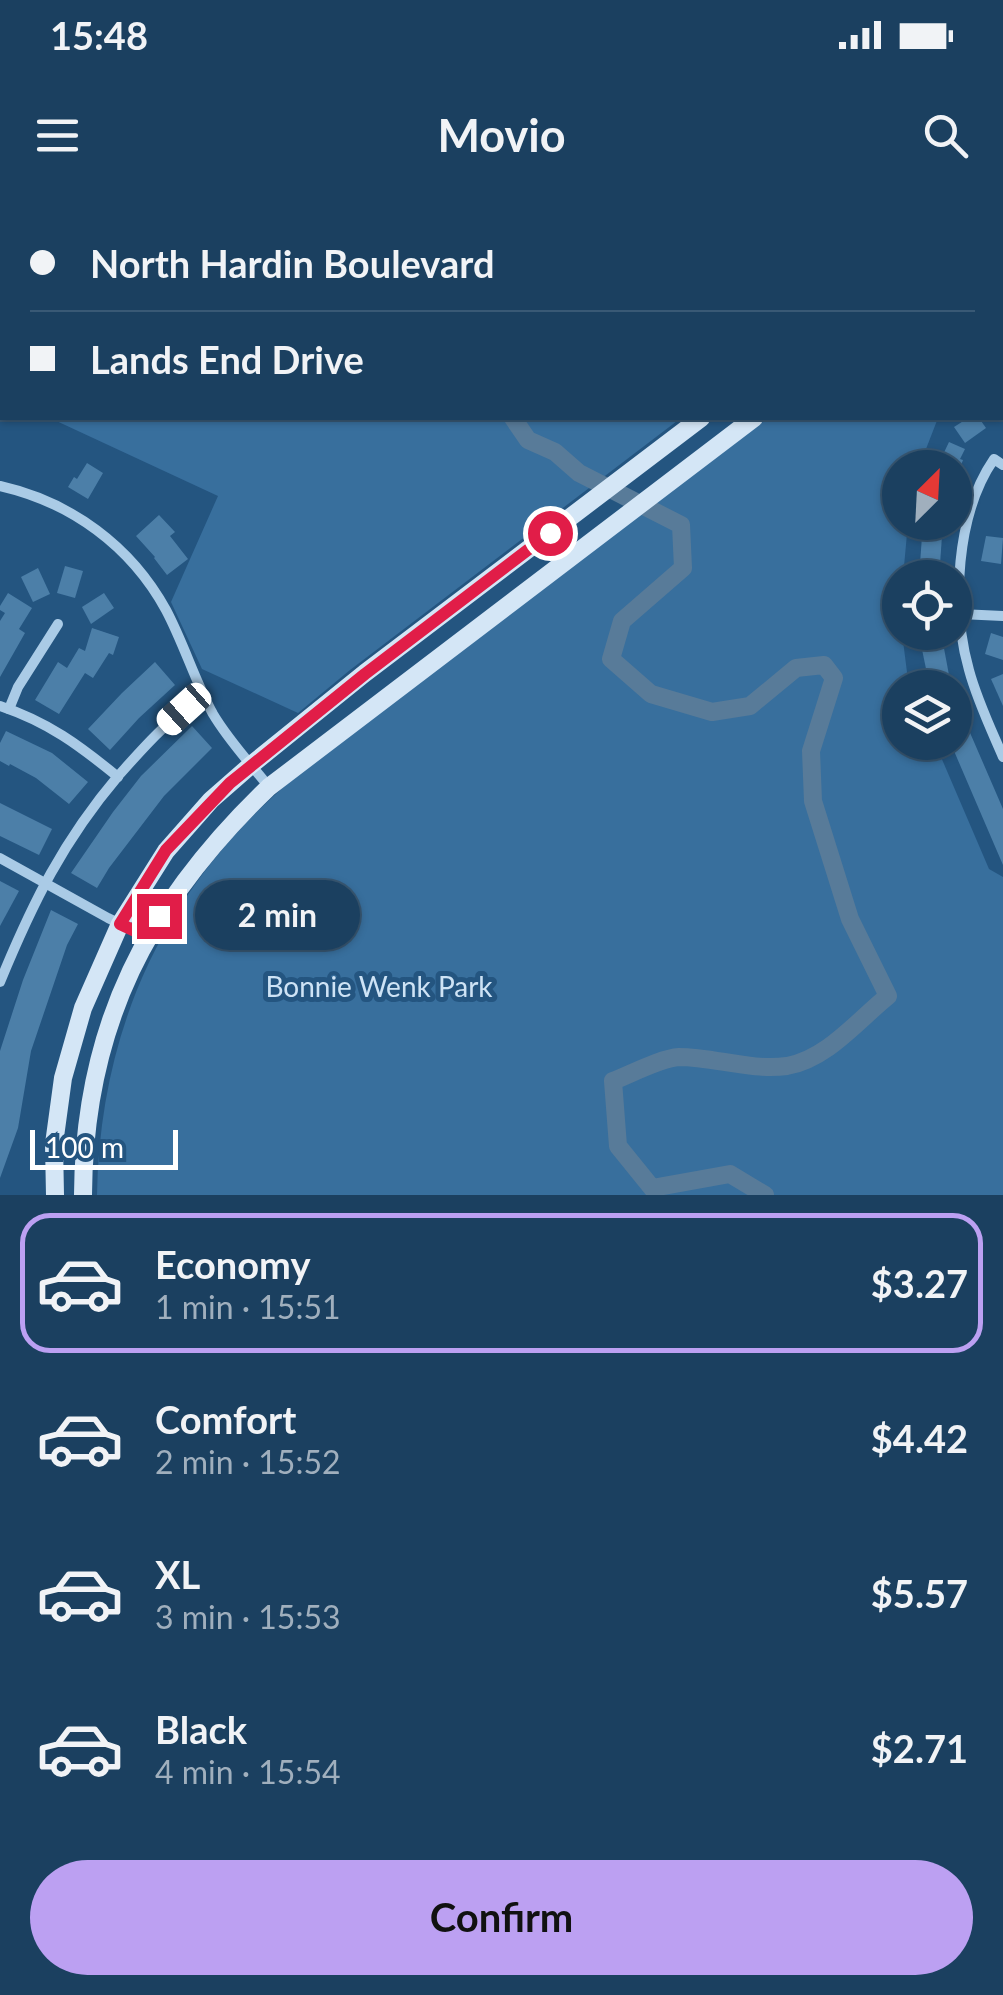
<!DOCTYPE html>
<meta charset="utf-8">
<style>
:root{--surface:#1b4060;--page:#244766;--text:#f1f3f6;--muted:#a0afbd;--line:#395975;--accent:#bca0f2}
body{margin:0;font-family:Lato,sans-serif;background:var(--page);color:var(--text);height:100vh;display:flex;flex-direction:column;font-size:38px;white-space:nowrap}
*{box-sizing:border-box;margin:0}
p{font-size:32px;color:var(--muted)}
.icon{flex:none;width:55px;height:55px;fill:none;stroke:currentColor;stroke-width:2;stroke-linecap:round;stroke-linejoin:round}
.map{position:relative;height:995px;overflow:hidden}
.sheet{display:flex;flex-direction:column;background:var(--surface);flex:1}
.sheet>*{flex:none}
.guide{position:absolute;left:0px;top:0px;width:1005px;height:220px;box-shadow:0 2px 8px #0004,0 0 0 2px var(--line);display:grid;align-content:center;height:220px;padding:0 30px;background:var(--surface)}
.needle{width:65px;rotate:24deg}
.buttons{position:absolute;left:882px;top:250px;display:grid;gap:20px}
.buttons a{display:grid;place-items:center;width:90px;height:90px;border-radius:50%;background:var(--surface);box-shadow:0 2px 8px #0004,0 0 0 2px var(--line);font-size:50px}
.scale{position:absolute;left:30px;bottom:25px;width:148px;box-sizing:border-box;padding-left:10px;border:5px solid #fff;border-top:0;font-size:28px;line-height:35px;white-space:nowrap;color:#fff;-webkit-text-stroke:8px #245580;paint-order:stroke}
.end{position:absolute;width:45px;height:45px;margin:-22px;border:12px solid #e11d48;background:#fff;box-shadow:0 0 0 5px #fff}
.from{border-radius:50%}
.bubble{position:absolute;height:70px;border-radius:35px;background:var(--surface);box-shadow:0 2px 8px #0004,0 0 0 2px var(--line);font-size:32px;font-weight:700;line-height:70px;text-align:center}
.car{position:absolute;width:30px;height:60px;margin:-30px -15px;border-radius:12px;box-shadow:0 0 8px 2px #0007;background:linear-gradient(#fff 24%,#345 0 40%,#fff 0 76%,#345 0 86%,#fff 0)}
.guide b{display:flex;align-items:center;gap:35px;height:95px;font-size:38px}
.guide b+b{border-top:2px solid var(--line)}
.guide i{width:25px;height:25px;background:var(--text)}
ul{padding:18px 0 0;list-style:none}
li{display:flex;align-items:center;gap:30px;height:140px;margin:0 20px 15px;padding:0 10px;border:5px solid transparent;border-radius:30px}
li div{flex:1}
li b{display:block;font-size:38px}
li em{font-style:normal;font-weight:700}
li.selected{border-color:var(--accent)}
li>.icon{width:90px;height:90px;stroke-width:1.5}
.primary-button{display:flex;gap:20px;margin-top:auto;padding:20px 30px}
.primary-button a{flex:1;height:115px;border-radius:60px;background:var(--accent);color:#111;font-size:40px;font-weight:700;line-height:115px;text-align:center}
.status{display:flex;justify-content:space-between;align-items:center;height:70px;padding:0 50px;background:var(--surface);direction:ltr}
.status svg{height:28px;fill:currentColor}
header{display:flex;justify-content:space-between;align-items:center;height:130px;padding:0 30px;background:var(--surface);font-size:45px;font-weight:700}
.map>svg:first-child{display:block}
.green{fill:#386f9d}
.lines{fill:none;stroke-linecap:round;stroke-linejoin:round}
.river{stroke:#587b99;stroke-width:18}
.building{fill:#4c7fa8}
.minor{stroke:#aacbe6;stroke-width:10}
.secondary{stroke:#d4e6f6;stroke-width:18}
.route{stroke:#e11d48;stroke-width:12}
.labels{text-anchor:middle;stroke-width:10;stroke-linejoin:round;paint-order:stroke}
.park-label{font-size:28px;fill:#cee3f5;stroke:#245580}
</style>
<div class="status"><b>15:48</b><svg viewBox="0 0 49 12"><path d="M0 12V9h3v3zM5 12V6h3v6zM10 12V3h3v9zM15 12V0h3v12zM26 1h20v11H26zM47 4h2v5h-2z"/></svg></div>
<header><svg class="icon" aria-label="menu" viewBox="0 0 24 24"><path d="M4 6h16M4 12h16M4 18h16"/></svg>Movio<svg class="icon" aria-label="search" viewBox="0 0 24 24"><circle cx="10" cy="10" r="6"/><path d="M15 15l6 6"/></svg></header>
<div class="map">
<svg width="1003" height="995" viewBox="0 0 1003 995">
<rect width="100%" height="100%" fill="#245580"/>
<g class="green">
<polygon points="0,0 623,0 626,2 2,2 2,195 0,194"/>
<polygon points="50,218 681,218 350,470 298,513 202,469 171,402 218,296"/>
<path d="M768,218H938L919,267L900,268V322L908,323L903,377L900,378V432L902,433L908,480L911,487L900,488V542L935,543L989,669L1003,677V995H97C100,827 165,687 294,578Z"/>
</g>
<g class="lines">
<g class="river">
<polyline points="111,0 123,2"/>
<polyline points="520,0 521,2"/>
<polyline points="487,2 488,0"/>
<polyline points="564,2 565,0"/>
<path d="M513,218L528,240L555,252L579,273L681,325L683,368L622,421L611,459L651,494L712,512L750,506L796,468L824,465L834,478L811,551L813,601L850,719L888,796C857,821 827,859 787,866C751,871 714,857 679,857C661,858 631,874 613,881L618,946L652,988L730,974L765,995"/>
</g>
</g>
<g class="building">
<polygon points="968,218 979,218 986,228 965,243 954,227"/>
<polygon points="949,242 965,249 960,259 963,260 960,268 943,268 938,265"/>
<polygon points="87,263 103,273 88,299 68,287 74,277 77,279"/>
<polygon points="159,315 175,332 170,336 188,359 167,375 154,358 155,357 136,336"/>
<polygon points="923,322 943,322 939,378 919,378"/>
<polygon points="986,336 1003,338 1001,364 981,361"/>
<polygon points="65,366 83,371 75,398 57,393"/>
<polygon points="38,368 50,394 33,402 21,377"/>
<polygon points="8,393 32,408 19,429 25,433 0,477 0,421 5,413 0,410 0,406"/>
<polygon points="104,393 114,408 91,424 82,407"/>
<polygon points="92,428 119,437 113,455 109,453 93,478 85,473 59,514 35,500 58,462 67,468 79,448 85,451"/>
<polygon points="941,432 951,486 930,488 919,435"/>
<polygon points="991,433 1003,437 1003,460 985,454"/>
<polygon points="155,462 175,485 139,518 110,550 88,529 122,493"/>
<polygon points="1003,474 1003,506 991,479"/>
<polygon points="955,498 1003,609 1003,665 954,551 952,542 955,542"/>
<polygon points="192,526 212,548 164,596 109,668 97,688 71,673 113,612 141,576"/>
<polygon points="6,531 52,553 88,582 69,604 36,578 10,564 9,566 0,561 0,543"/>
<polygon points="0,603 52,629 39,655 0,636"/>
<polygon points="0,681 19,691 0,726"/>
<polygon points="51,710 78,724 67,745 31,851 18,928 0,978 0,851 23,780"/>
</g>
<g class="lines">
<g class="minor">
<path d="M1003,265L994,259C956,314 951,407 969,470C977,500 991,529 1003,557"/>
<path d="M0,286C71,302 131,346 166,410C184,444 195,481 213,514C229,541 250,563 269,587"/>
<polyline points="960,414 1003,416"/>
<path d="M0,506C48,522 79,545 118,577"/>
<polyline points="9,509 18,487 58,424"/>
<polyline points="0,658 108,718 147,737"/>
<path d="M0,782C33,702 63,641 119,575C145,546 170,516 205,498"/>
</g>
<g class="secondary">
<polyline points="985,2 989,0"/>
<polyline points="1002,27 1003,27"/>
<polyline points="1002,105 1003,106"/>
<polyline points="1002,138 1003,139"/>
<polyline points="55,995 54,944 63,878 83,808 120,724 166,651 211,600 251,565 365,473 701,218"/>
<path d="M83,995C84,825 148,703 269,587L754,218"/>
</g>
</g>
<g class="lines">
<polyline class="route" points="159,716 148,737 120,724 166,650 230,583 365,474 550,333"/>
</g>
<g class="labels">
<g class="park-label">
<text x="379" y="797">Bonnie Wenk Park</text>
</g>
</g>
</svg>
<div class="buttons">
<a><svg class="needle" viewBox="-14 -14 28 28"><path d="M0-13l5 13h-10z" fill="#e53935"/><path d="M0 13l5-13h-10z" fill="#a0afbd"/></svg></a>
<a><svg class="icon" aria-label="locate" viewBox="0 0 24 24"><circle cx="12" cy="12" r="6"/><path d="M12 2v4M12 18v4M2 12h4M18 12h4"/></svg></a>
<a><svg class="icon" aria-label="layers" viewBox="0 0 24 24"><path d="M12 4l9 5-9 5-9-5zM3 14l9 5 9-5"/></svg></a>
</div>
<div class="scale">100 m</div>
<i class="end from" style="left:550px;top:333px"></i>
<i class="end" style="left:159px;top:716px"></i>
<div class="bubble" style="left:195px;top:680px;width:165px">2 min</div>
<i class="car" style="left:184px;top:509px;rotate:228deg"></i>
<div class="guide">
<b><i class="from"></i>North Hardin Boulevard</b>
<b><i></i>Lands End Drive</b>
</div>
</div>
<section class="sheet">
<ul>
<li class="selected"><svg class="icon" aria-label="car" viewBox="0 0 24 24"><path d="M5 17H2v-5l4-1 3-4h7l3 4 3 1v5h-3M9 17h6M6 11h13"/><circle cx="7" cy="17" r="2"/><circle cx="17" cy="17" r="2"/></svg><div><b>Economy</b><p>1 min · 15:51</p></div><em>$3.27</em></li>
<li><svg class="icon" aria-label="car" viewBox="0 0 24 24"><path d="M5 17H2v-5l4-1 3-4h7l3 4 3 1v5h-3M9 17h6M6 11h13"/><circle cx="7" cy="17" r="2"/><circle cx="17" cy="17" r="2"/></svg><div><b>Comfort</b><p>2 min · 15:52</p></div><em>$4.42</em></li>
<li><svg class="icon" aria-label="car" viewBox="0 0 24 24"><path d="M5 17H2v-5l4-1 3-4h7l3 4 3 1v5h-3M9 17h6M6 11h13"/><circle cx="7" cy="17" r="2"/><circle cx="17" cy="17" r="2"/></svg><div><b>XL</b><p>3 min · 15:53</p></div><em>$5.57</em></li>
<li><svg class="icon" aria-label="car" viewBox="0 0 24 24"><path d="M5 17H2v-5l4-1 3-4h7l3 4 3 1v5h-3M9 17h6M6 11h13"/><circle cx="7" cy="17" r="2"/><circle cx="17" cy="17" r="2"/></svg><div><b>Black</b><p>4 min · 15:54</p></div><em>$2.71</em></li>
</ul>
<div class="primary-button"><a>Confirm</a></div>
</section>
